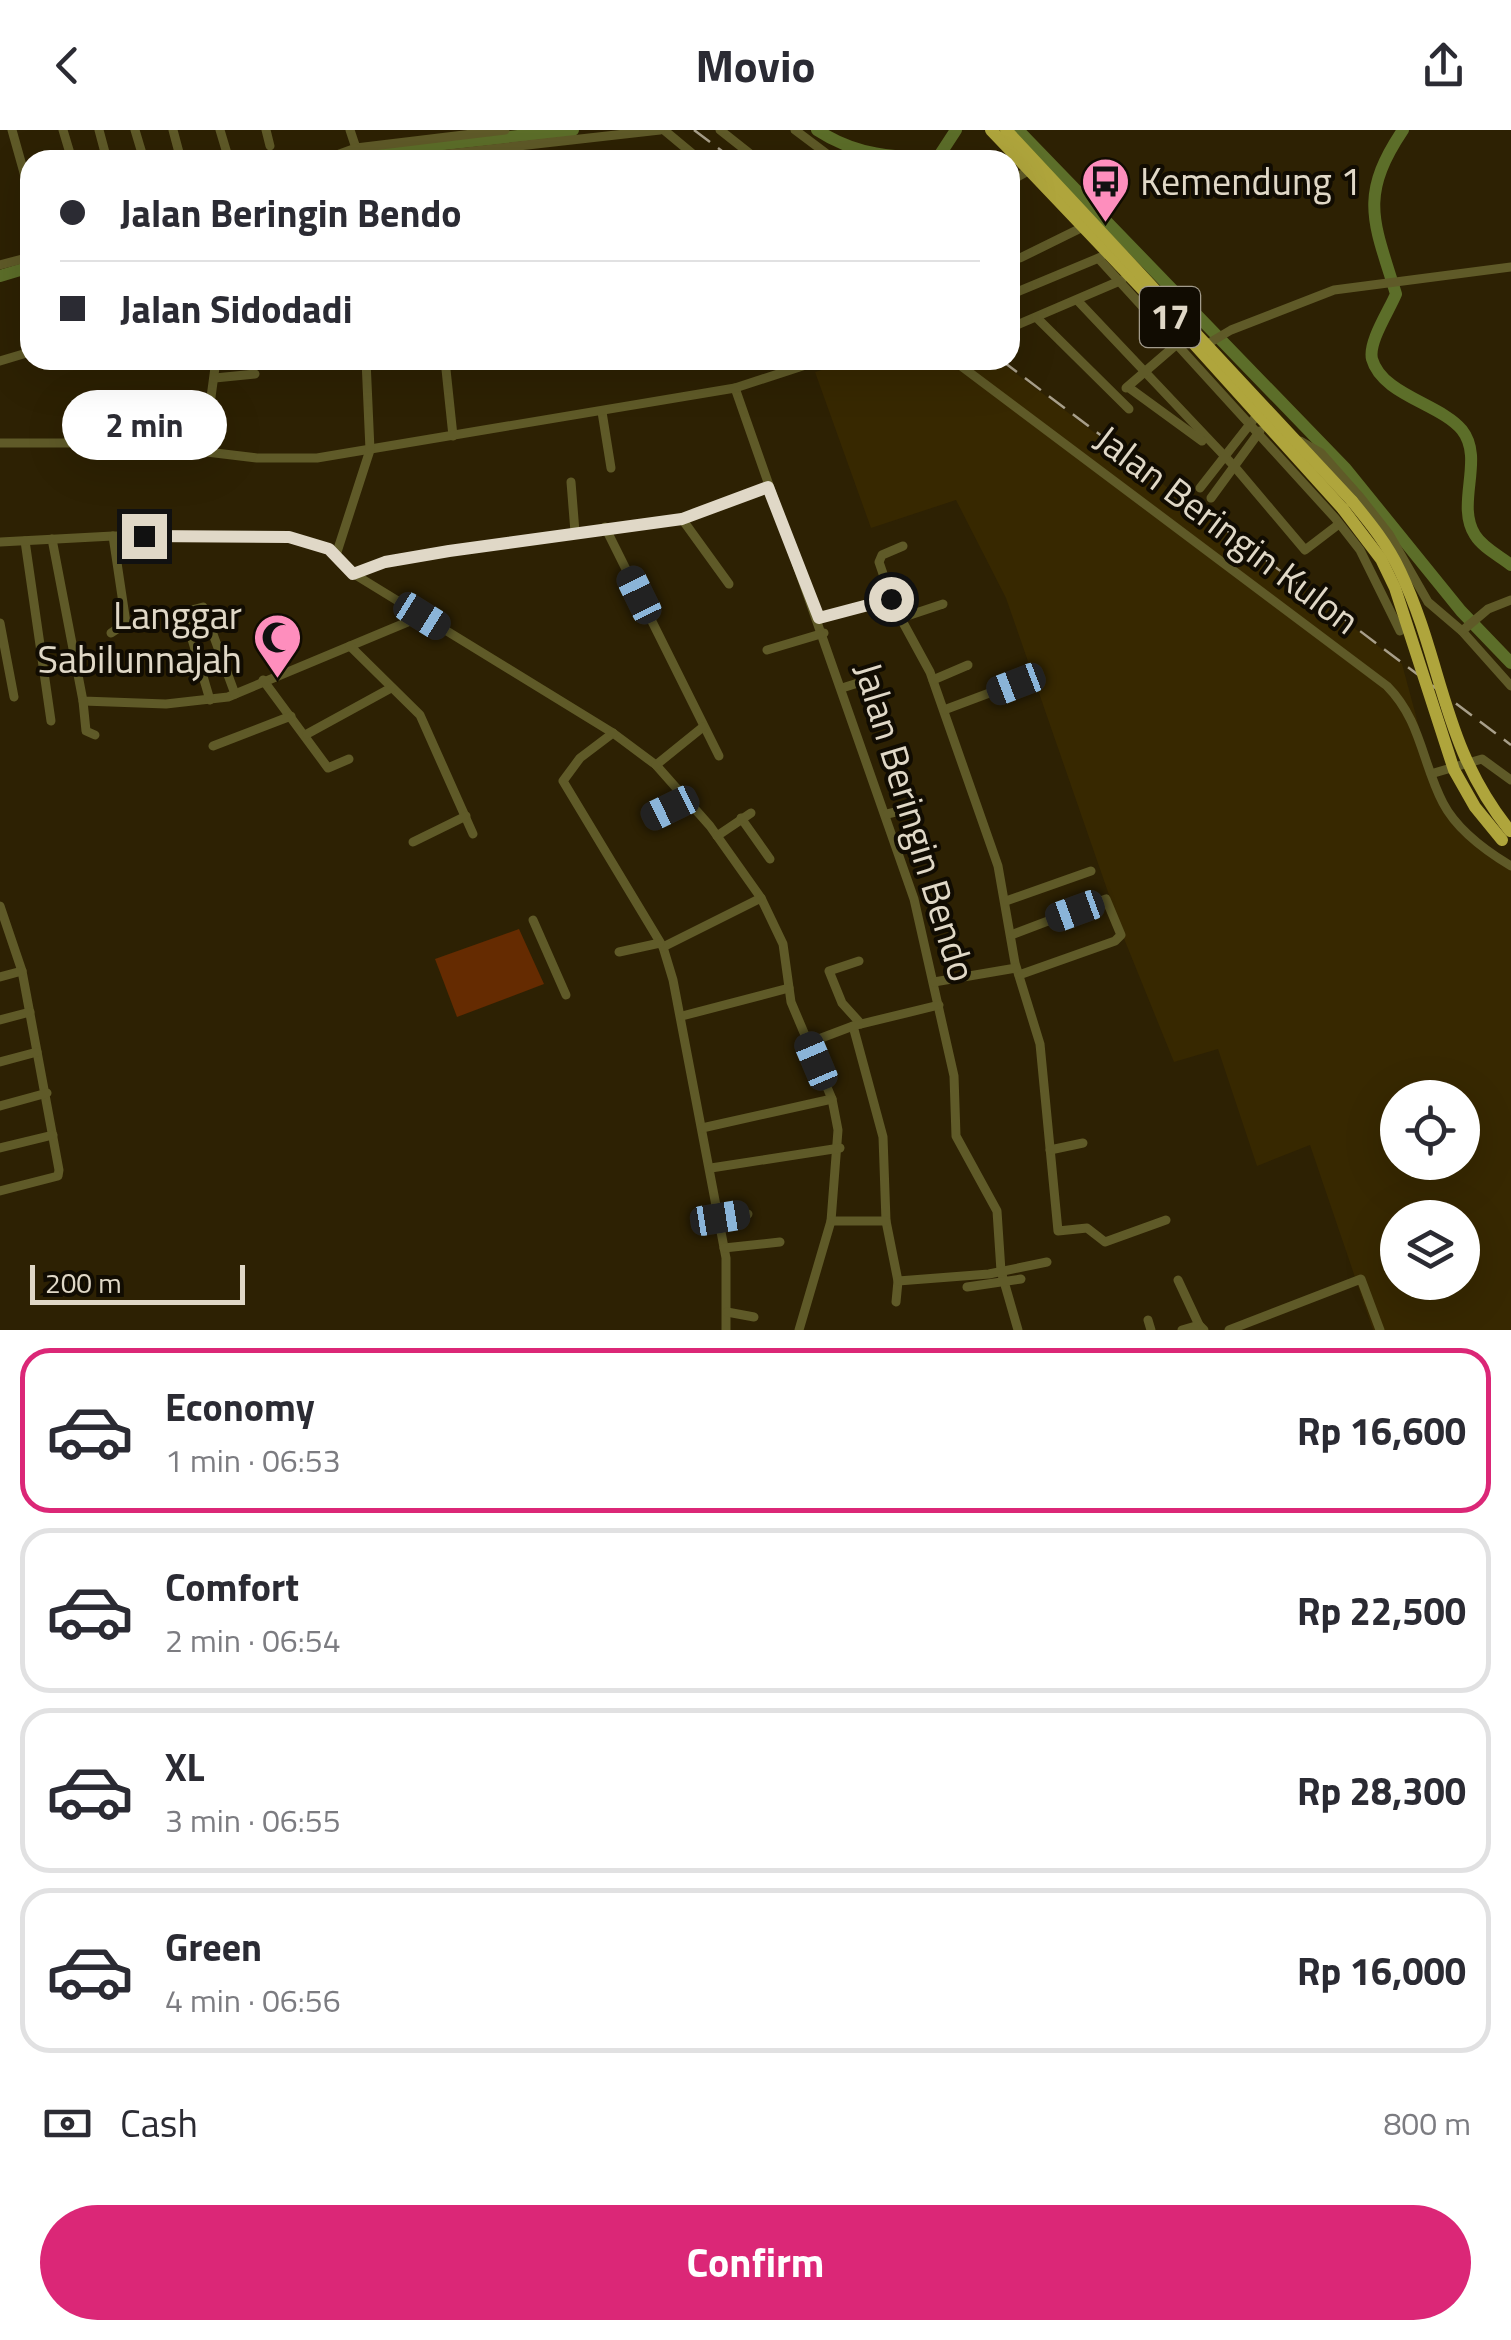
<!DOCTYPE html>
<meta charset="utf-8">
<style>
:root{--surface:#fff;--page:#f7f7f7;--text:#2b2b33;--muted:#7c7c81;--line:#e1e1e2;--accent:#db2777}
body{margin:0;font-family:"Titillium Web",sans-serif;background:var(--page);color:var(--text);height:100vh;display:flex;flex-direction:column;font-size:38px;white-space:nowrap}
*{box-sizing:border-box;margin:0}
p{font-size:32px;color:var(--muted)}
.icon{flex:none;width:55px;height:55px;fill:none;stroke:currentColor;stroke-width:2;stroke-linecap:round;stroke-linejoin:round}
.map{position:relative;height:1200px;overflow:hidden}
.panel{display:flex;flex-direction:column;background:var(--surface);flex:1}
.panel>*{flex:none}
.hud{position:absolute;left:20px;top:20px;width:1000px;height:220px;border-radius:30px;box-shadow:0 10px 40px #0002;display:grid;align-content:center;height:220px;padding:0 40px;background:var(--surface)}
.controls{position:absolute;left:1380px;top:950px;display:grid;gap:20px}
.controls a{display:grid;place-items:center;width:100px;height:100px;border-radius:50%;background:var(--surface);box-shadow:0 10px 40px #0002;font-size:50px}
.scale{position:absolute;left:30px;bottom:25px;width:215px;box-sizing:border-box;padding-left:10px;border:5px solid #e0d8c7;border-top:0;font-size:28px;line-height:35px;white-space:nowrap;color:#e0d8c7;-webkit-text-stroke:8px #110c02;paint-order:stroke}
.end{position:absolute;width:45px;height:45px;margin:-22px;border:12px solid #e0d8c7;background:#111;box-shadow:0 0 0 5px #111}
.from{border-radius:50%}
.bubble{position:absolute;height:70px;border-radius:35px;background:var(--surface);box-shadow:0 10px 40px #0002;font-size:32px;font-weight:700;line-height:70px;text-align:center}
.car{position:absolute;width:30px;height:60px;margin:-30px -15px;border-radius:12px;box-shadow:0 0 8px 2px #0007;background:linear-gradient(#222 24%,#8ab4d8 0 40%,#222 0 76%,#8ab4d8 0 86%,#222 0)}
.hud b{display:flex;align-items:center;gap:35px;height:95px;font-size:38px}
.hud b+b{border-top:2px solid var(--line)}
.hud i{width:25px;height:25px;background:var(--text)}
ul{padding:18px 0 0;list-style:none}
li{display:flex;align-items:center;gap:30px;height:165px;margin:0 20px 15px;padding:0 20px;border:5px solid var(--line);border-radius:30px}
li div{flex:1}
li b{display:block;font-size:38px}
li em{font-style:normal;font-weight:700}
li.on{border-color:var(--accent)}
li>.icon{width:90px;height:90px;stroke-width:1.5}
.pay{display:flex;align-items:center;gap:25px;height:110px;padding:0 40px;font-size:38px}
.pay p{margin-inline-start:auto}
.button{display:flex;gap:20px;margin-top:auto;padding:20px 40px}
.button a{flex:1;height:115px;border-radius:60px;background:var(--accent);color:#fff;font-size:40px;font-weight:700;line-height:115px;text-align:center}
header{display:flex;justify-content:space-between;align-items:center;height:130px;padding:0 40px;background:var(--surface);font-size:45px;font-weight:700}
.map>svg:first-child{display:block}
.built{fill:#372800;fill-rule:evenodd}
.green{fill:#652b01}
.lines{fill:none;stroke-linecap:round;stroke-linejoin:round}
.river{stroke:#5c6e29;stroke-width:12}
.minor{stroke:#5f5a28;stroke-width:9}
.highway{stroke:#afa53c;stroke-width:12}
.rail{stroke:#a89f8a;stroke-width:2.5;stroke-dasharray:20 10;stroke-linecap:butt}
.highway-bridge{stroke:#afa53c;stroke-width:12}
.route{stroke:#e0d8c7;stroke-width:12}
.labels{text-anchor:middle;stroke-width:8;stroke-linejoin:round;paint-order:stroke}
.shield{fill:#110c02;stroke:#a29b8c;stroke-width:2.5}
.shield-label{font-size:35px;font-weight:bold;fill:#e0d8c7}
.poi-label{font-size:38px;fill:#e0d8c7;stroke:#110c02;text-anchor:start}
.street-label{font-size:38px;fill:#e0d8c7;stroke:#110c02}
</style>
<header><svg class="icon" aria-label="back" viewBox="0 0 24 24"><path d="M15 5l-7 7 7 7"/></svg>Movio<svg class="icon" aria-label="share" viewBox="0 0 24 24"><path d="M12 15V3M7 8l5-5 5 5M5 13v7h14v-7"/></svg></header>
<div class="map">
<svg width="1511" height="1200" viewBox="0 0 1511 1200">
<rect width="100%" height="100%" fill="#2d2103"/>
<path class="built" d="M855,230H998L1402,534L1440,675L1511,740V1200H1373L1310,1015L1257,1036L1218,919L1174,932L1125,811L1006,468L956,370L871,398L815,242ZM1398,968H1462V1032H1398ZM1398,1088H1462V1152H1398Z"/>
<polygon class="green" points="519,799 544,854 457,887 435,829"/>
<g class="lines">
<g class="river">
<path d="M817,0C855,25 895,29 939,26L956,0"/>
<polyline points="1018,0 1346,339 1461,481 1511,533"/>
<path d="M1403,0C1358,67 1374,92 1396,164C1389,181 1368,212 1372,229C1382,265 1441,274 1462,300C1485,329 1455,374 1475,405C1483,418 1500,426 1511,435"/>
<polyline points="349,30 398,19 573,0"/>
<polyline points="0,146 30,137"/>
</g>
<g class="minor">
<polyline points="12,0 30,64"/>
<polyline points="63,0 72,30"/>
<polyline points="99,0 107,30"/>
<polyline points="135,0 144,30"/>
<polyline points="173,0 181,30"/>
<polyline points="220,0 229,30"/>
<polyline points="266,0 270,16"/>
<polyline points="350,0 356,18 505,0"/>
<polyline points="664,0 700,30"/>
<polyline points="720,0 758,30"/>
<polyline points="795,0 835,30"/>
<polyline points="943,28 944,30"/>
<polyline points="323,30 356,18"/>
<polyline points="394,30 660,0"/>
<polyline points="1010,51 1030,40"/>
<polyline points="1020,128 1083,97"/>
<polyline points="1099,129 1335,388 1360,420 1400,501"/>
<polyline points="0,135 30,127"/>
<polyline points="1010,165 1101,127"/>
<polyline points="1077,170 1234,336 1305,420 1339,394"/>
<polyline points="1037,188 1129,279"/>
<polyline points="1010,198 1122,150"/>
<polyline points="1209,213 1231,200 1334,160 1511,137"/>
<polyline points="445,230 453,306"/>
<path d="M953,230L1387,556C1421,590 1422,633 1443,673C1457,700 1486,721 1511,736"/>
<polyline points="0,231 30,222"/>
<polyline points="215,248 255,244"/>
<polyline points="1128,257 1202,311"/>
<polyline points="735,258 914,769 954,946 956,1006 997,1081 1001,1141 1018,1200"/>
<polyline points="1126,258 1177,214"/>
<polyline points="602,282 611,338"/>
<polyline points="1300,311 1321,323 1360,367 1389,404 1428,472 1462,501 1511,556"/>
<polyline points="0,313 132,313 257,328 317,328 735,258 821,230"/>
<polyline points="132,313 133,274"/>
<polyline points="204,319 216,230"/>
<polyline points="571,352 575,402"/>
<polyline points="1200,358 1254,289"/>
<polyline points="1211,368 1260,301"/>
<polyline points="682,389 729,454"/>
<polyline points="605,397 719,626"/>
<polyline points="52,409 83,571 166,574 228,567 422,486"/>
<polyline points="25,411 51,591"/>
<polyline points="0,412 113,406 289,407 329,419 349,441 613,603 656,635 710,696 761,768 783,814 791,872 832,969 838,1000 831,1091 799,1200"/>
<polyline points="903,416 882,425 879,432 894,476 930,542 998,736 1015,833 1040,914 1058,1101 1087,1098 1105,1112 1166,1090"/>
<polyline points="336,425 370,320 366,230"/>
<polyline points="353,444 385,432 449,421 682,389 768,357"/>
<polyline points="819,488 891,469"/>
<polyline points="901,488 943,474"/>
<polyline points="0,493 14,567"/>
<polyline points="1462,501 1488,479 1511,470"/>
<polyline points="111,503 126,493 113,406"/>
<polyline points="350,516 420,585 473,704"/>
<polyline points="767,520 824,503"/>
<polyline points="263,550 328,638 349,629"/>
<polyline points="933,550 968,535"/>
<polyline points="842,558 874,548"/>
<polyline points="210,570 184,482 203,477 235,564"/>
<polyline points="83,571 86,601 95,605"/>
<polyline points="944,580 1016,553"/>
<polyline points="613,603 580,628 563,651 663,817 673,850 726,1128 726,1200"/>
<polyline points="307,604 391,558"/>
<polyline points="213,616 291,586"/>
<polyline points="656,635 703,597"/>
<polyline points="1434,643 1482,629 1511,650"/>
<polyline points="887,684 913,678"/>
<polyline points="652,688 689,669"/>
<polyline points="741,688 770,729"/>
<polyline points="717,706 751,683"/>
<polyline points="413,712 466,686"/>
<polyline points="1006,771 1091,741"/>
<polyline points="0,776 22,841 59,1040 58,1046 0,1061"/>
<polyline points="533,790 566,865"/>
<polyline points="1011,805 1106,769 1121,805 1115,811 1019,845"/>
<polyline points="663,817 761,768"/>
<polyline points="619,822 660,813"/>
<polyline points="859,831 829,841 842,873 861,894"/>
<polyline points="0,847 22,841"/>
<polyline points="934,852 1016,838"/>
<polyline points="682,886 789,858"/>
<polyline points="0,890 30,882"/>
<polyline points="853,896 883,1007 886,1091 898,1151 896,1172"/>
<polyline points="808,913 853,896 939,875"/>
<polyline points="0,932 37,922"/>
<polyline points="0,976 47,963"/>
<polyline points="702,998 832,969"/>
<polyline points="0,1018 53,1005"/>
<polyline points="1050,1020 1083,1013"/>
<polyline points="711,1038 840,1018"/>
<polyline points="720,1088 748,1084"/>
<polyline points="831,1091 886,1091"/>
<polyline points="724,1118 780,1112"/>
<polyline points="1178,1150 1199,1195"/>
<polyline points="898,1151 989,1144 1047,1132"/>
<polyline points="967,1157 1021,1149"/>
<polyline points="727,1182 754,1187"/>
<polyline points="1148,1190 1151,1200"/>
<polyline points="1182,1200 1199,1195 1204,1200"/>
<polyline points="1229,1200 1361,1149 1380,1200"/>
</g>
<g class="highway">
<polyline points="991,0 1186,205 1343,379"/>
<polyline points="1006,0 1352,371"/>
</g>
<g class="rail">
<polyline points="694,0 734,30"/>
<polyline points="1001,230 1511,615"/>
</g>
<g class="highway-bridge">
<path d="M1352,371C1370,393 1388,415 1400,441C1444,534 1441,615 1510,701"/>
<polyline points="1343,379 1381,429 1395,458 1454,640 1475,677 1502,710"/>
</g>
</g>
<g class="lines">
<polyline class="route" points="144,406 289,407 329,419 353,444 385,432 449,421 682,389 768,357 819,488 891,469"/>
</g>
<defs>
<symbol id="bus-pin" viewBox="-11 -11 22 30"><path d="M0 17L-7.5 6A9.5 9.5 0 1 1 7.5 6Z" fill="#fe8ebd" stroke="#110c02"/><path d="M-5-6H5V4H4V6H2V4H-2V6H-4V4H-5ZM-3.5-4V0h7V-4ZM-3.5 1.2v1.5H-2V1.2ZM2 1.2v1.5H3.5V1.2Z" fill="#111"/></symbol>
<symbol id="mosque-pin" viewBox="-11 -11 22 30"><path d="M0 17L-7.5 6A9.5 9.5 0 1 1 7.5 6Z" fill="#fe8ebd" stroke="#110c02"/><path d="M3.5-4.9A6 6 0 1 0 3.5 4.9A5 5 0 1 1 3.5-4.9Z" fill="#111"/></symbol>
</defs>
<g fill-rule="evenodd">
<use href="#bus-pin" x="1078" y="24" width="55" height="75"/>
<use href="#mosque-pin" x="250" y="480" width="55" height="75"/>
</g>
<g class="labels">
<rect class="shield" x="1140" y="157" width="60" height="60" rx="8"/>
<g class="shield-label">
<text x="1170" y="199">17</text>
</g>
<g class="poi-label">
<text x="1140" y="65">Kemendung 1</text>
<text x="242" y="499" text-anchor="end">Langgar<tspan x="242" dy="44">Sabilunnajah</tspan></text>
</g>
<g class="street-label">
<text transform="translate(1227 400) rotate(37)" y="13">Jalan Beringin Kulon</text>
<text transform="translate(915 692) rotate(73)" y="13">Jalan Beringin Bendo</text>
</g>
</g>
</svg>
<div class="controls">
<a><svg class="icon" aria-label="locate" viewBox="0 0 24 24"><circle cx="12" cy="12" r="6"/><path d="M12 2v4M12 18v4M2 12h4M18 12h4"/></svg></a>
<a><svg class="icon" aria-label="layers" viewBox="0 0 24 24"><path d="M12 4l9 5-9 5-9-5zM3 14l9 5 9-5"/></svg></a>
</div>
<div class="scale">200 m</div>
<i class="end from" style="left:891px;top:469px"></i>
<i class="end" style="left:144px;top:406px"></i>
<div class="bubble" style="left:62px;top:260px;width:165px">2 min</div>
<i class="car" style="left:639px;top:465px;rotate:334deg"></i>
<i class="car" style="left:422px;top:486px;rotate:122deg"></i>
<i class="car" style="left:1016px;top:554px;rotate:249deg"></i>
<i class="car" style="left:670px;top:678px;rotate:244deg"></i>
<i class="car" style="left:1075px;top:781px;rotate:250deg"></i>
<i class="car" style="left:816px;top:931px;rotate:337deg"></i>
<i class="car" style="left:720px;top:1088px;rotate:81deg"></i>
<div class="hud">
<b><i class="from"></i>Jalan Beringin Bendo</b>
<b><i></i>Jalan Sidodadi</b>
</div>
</div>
<section class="panel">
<ul>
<li class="on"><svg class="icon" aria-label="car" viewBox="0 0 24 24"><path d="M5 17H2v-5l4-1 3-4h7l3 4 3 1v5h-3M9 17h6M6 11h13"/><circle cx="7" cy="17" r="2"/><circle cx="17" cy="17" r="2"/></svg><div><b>Economy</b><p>1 min · 06:53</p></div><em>Rp 16,600</em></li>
<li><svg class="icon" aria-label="car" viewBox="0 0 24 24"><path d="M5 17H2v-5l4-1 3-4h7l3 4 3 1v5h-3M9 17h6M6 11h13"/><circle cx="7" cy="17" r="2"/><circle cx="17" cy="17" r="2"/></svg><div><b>Comfort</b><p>2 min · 06:54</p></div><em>Rp 22,500</em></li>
<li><svg class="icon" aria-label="car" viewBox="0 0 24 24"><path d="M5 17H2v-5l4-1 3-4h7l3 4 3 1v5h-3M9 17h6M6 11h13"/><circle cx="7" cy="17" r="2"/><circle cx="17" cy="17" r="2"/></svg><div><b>XL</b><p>3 min · 06:55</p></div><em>Rp 28,300</em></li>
<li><svg class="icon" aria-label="car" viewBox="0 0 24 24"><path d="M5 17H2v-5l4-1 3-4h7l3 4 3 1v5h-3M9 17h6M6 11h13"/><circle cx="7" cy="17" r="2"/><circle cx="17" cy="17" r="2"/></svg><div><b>Green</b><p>4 min · 06:56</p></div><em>Rp 16,000</em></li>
</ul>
<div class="pay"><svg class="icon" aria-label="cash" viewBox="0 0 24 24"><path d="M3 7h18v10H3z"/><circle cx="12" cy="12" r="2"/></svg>Cash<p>800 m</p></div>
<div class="button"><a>Confirm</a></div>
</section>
